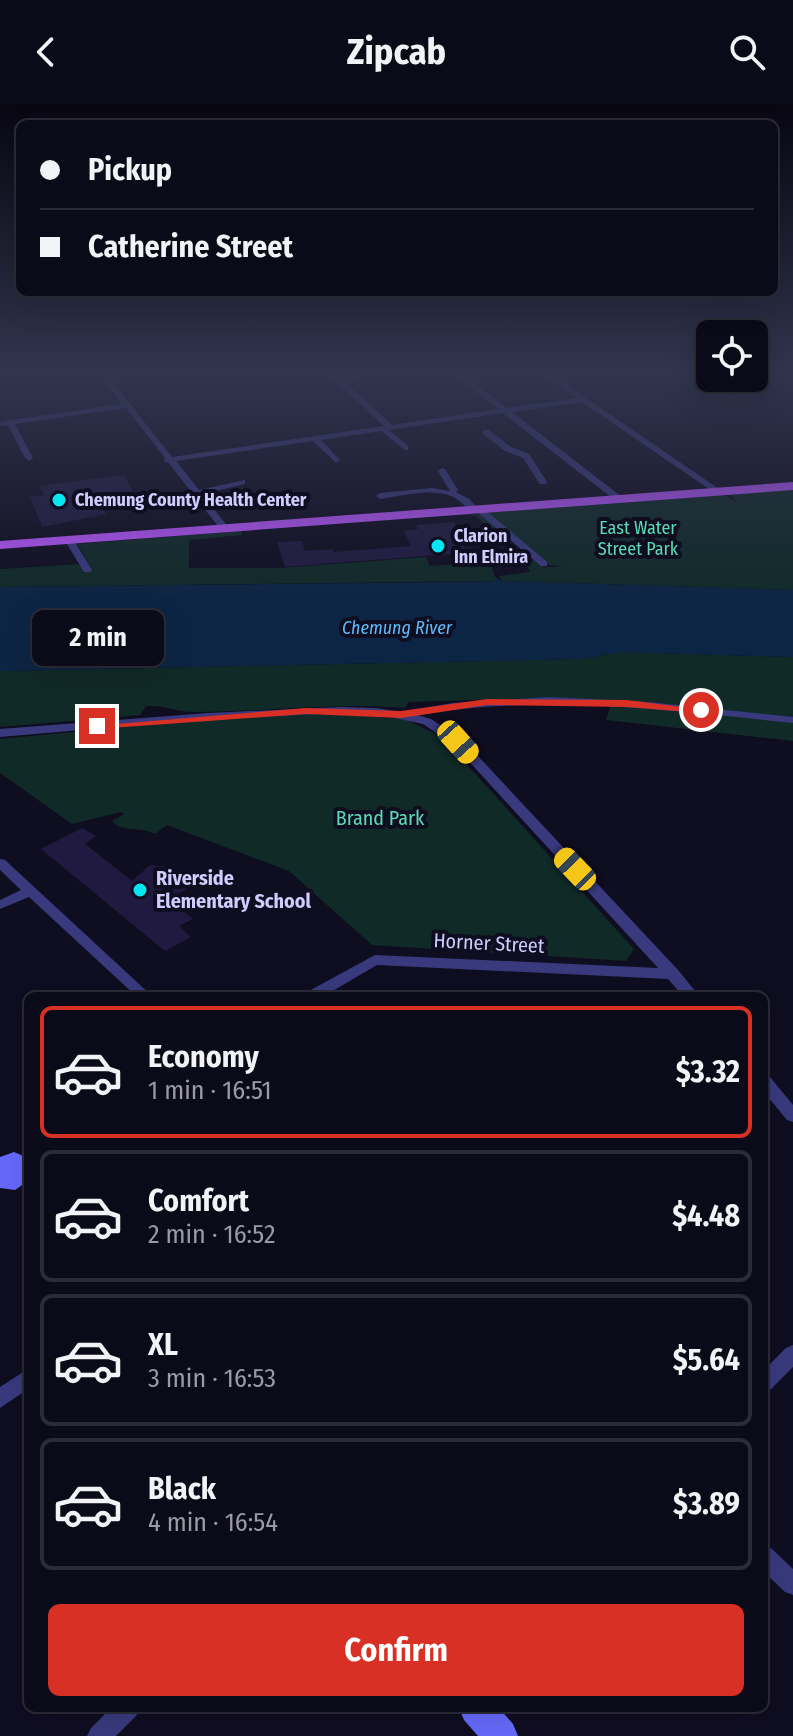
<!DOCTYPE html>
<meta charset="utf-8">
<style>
:root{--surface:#0b0a18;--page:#141321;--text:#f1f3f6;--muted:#9a9aa2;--line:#2b2b37;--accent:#d93025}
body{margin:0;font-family:"Fira Sans Condensed",sans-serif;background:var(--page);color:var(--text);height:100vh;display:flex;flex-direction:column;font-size:30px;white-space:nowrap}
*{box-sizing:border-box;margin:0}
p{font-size:26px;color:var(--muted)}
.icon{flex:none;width:44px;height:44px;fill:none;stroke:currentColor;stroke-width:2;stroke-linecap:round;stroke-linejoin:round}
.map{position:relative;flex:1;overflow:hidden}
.sheet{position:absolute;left:24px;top:888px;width:744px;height:720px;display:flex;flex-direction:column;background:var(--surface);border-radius:12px;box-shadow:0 8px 32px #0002,0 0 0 2px var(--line)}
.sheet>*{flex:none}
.hud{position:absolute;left:16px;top:16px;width:762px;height:176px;border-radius:12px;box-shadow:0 8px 32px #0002,0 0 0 2px var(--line);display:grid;align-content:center;height:176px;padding:0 24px;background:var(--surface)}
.tools{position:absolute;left:696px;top:216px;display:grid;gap:16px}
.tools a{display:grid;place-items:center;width:72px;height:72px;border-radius:12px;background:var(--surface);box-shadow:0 8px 32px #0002,0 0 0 2px var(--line);font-size:40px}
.end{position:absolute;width:36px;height:36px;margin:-18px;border:10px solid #d93025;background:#fff;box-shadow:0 0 0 4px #fff}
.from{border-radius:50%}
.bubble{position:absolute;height:56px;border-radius:12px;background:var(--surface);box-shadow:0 8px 32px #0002,0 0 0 2px var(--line);font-size:26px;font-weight:700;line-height:56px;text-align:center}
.car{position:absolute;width:24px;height:48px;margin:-24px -12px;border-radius:10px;box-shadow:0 0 6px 2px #0007;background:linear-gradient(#f5c518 24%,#345 0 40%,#f5c518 0 76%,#345 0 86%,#f5c518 0)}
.hud b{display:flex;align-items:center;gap:28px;height:76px;font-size:30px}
.hud b+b{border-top:2px solid var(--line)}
.hud i{width:20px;height:20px;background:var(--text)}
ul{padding:14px 0 0;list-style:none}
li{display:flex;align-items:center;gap:24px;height:132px;margin:0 16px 12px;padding:0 8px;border:4px solid var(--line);border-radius:12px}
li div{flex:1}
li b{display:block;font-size:30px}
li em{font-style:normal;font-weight:700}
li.on{border-color:var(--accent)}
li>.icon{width:72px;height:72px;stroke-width:1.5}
.cta{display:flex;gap:16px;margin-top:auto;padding:16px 24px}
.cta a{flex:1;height:92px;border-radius:12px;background:var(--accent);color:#fff;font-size:32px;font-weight:700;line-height:92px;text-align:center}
header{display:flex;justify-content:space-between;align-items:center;height:104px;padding:0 24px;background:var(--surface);font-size:36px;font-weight:700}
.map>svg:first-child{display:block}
.green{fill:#102a28}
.water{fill:#0d2544}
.building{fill:#201a40}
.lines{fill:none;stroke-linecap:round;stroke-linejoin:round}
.minor{fill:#393a7e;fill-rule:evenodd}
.secondary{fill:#666afc;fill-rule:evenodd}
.primary{fill:#b656fc;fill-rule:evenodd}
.route{fill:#d93025}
.poi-dot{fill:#05e6f2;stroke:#0f0d20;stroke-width:3}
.labels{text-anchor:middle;stroke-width:8;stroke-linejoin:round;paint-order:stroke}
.far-poi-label{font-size:18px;font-weight:bold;fill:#d0cdfe;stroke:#0f0d20;text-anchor:start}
.far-park-label{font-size:18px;fill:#5bdcb5;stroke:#0f0d20}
.far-water-label{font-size:18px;font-style:italic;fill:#5dbafc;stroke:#0f0d20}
.park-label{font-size:20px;fill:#5bdcb5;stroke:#0f0d20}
.poi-label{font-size:20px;font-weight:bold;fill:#d0cdfe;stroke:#0f0d20;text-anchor:start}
.street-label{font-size:20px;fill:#d0cdfe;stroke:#0f0d20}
</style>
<header><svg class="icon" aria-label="back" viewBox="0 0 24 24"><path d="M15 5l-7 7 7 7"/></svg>Zipcab<svg class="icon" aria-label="search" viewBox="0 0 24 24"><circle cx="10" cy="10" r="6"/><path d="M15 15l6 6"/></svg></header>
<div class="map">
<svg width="793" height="1632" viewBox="0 0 793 1632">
<rect width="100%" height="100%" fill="#0f0d20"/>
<g class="green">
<polygon points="793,386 793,486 502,477 499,472 530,468 527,461 520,458 536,456 544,463 561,463 544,460 479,405 724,391 739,400 729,390"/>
<polygon points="481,410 526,454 490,457 496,477 0,483 0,465 80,460 91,465 78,440 242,427 242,431 189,436 189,464 280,464 426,453 430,462 469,459 465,450 489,445 508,448 506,444 509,442 476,412 467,411"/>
<path d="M621,548L793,553V637L606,616L612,598L538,594L409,598L405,604C334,598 265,608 194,608C177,608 166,601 146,602L140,611L0,623V567L583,555Z"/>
<path d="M317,609L405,615L442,633L634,845L626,857L372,841L289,767L167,721L155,730C141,722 122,729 112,717L124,710L121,708L72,720L0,669V635L189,617Z"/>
</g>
<polygon class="water" points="494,472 502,477 793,486 793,553 621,548 583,555 0,567 0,483 462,478 495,477"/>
<g class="building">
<polygon points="124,371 134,389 97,393 106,410 42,423 30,393 45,391 39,382"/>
<polygon points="454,418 466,448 462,449 285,463 277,438 302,437 305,447 333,445 334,448 411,442 404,427 418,425 416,421"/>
<polygon points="82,724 96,732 85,740 132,777 150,761 170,763 182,770 178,772 192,783 179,789 193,802 183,807 193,815 179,822 191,833 165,847 41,745"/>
</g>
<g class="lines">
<g class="minor">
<polygon points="98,268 105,268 172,353 384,322 326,268 333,268 337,271 383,268 380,270 342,275 392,321 498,305 452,268 459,268 507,304 577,294 540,268 548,268 722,387 715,389 582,298 512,308 622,393 622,397 616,397 503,309 389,326 408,342 408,346 405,346 381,327 321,336 340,356 336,359 313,337 176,357 199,386 245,376 245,380 202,390 229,424 224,427 221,426 168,358 164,358 165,354 126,304 15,320 33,354 29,357 25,354 8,321 0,322 0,318 10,316 122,300"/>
<polygon points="483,326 489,326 511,343 529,350 547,378 546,380 540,380 523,354 505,347 483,330"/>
<path d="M442,364L445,365L458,386L456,388L469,395L477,403H482L547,458V462H541L477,408C467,407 461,396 451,392C429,384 402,392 380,395L376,392L380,389L432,384L450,387L438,367Z"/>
<polygon points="66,433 72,433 92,466 90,468 84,468 64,435"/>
<path d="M550,593L648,598L793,613V619C667,606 542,590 417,611L431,615L462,635L679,867L699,892H683L668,875L377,861L324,892H305L307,888L375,851L658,864L454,641L423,620L376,610L341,609L208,615L0,633V625L208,609L341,603L376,604L400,608L453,599Z"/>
<polygon points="0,755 5,756 152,892 136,892 29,793 0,805 0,796 21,786 0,766"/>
<polygon points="764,971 770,973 793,1001 793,1018 787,1016 764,988"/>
<polygon points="793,1241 793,1263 771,1285 764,1288 764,1266 786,1244"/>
<polygon points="28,1265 28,1285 0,1304 0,1283"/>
<polygon points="764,1442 772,1445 793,1465 793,1491 785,1488 764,1468"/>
<polygon points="111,1604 140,1604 136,1612 116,1632 87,1632 91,1624"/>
</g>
<g class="secondary">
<polygon points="14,1048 28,1054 28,1077 15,1086 0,1084 0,1053"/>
<polygon points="459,1604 499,1604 513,1620 518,1632 478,1632 464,1616"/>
</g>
<polygon class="primary" points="793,378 793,386 0,445 0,437"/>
</g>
<linearGradient id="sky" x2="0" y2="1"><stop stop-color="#080712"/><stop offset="0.54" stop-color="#31354e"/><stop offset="1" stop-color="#31354e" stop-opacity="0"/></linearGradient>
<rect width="793" height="496" fill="url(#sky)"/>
<polygon class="route" points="487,595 627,596 706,606 701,609 627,603 487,601 401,614 306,610 97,625 92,622 306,604 401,607"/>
<g class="poi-dot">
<circle cx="59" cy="396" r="8"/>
<circle cx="438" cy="442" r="8"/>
<circle cx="140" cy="786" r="8"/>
</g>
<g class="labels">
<g class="far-poi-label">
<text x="75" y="402">Chemung County Health Center</text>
<text x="454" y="438">Clarion<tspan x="454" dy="21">Inn Elmira</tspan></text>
</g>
<g class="far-park-label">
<text x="638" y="430">East Water<tspan x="638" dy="21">Street Park</tspan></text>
</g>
<g class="far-water-label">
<text x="397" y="530">Chemung River</text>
</g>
<g class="park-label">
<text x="380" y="721">Brand Park</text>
</g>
<g class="poi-label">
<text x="156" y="781">Riverside<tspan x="156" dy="23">Elementary School</tspan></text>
</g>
<g class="street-label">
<text transform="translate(489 839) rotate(3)" y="7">Horner Street</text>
</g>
</g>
</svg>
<div class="tools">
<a><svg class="icon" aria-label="locate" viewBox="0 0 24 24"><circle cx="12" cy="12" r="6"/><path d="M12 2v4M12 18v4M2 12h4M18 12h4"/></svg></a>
</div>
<i class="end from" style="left:701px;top:606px"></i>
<i class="end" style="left:97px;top:622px"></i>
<div class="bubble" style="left:32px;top:506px;width:132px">2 min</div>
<i class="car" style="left:458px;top:638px;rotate:138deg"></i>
<i class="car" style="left:575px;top:765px;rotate:316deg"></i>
<div class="hud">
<b><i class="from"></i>Pickup</b>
<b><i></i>Catherine Street</b>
</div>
<section class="sheet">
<ul>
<li class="on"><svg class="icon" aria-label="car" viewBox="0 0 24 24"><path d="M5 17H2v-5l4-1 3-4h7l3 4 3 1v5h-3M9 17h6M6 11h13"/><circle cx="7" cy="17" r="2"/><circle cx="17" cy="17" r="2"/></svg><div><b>Economy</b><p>1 min · 16:51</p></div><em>$3.32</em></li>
<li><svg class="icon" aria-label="car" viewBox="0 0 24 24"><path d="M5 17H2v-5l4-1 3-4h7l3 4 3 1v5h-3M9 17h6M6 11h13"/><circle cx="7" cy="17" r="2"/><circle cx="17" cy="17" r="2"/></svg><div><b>Comfort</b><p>2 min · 16:52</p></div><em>$4.48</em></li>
<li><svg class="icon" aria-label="car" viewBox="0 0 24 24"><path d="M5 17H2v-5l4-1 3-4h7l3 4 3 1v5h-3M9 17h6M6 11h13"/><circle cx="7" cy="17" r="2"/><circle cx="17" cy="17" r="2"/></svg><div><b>XL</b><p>3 min · 16:53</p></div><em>$5.64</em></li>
<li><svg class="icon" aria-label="car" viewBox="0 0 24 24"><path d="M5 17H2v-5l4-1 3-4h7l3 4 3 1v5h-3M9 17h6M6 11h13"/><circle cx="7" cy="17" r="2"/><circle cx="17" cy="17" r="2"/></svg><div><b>Black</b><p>4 min · 16:54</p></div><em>$3.89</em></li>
</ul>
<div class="cta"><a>Confirm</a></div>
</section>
</div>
